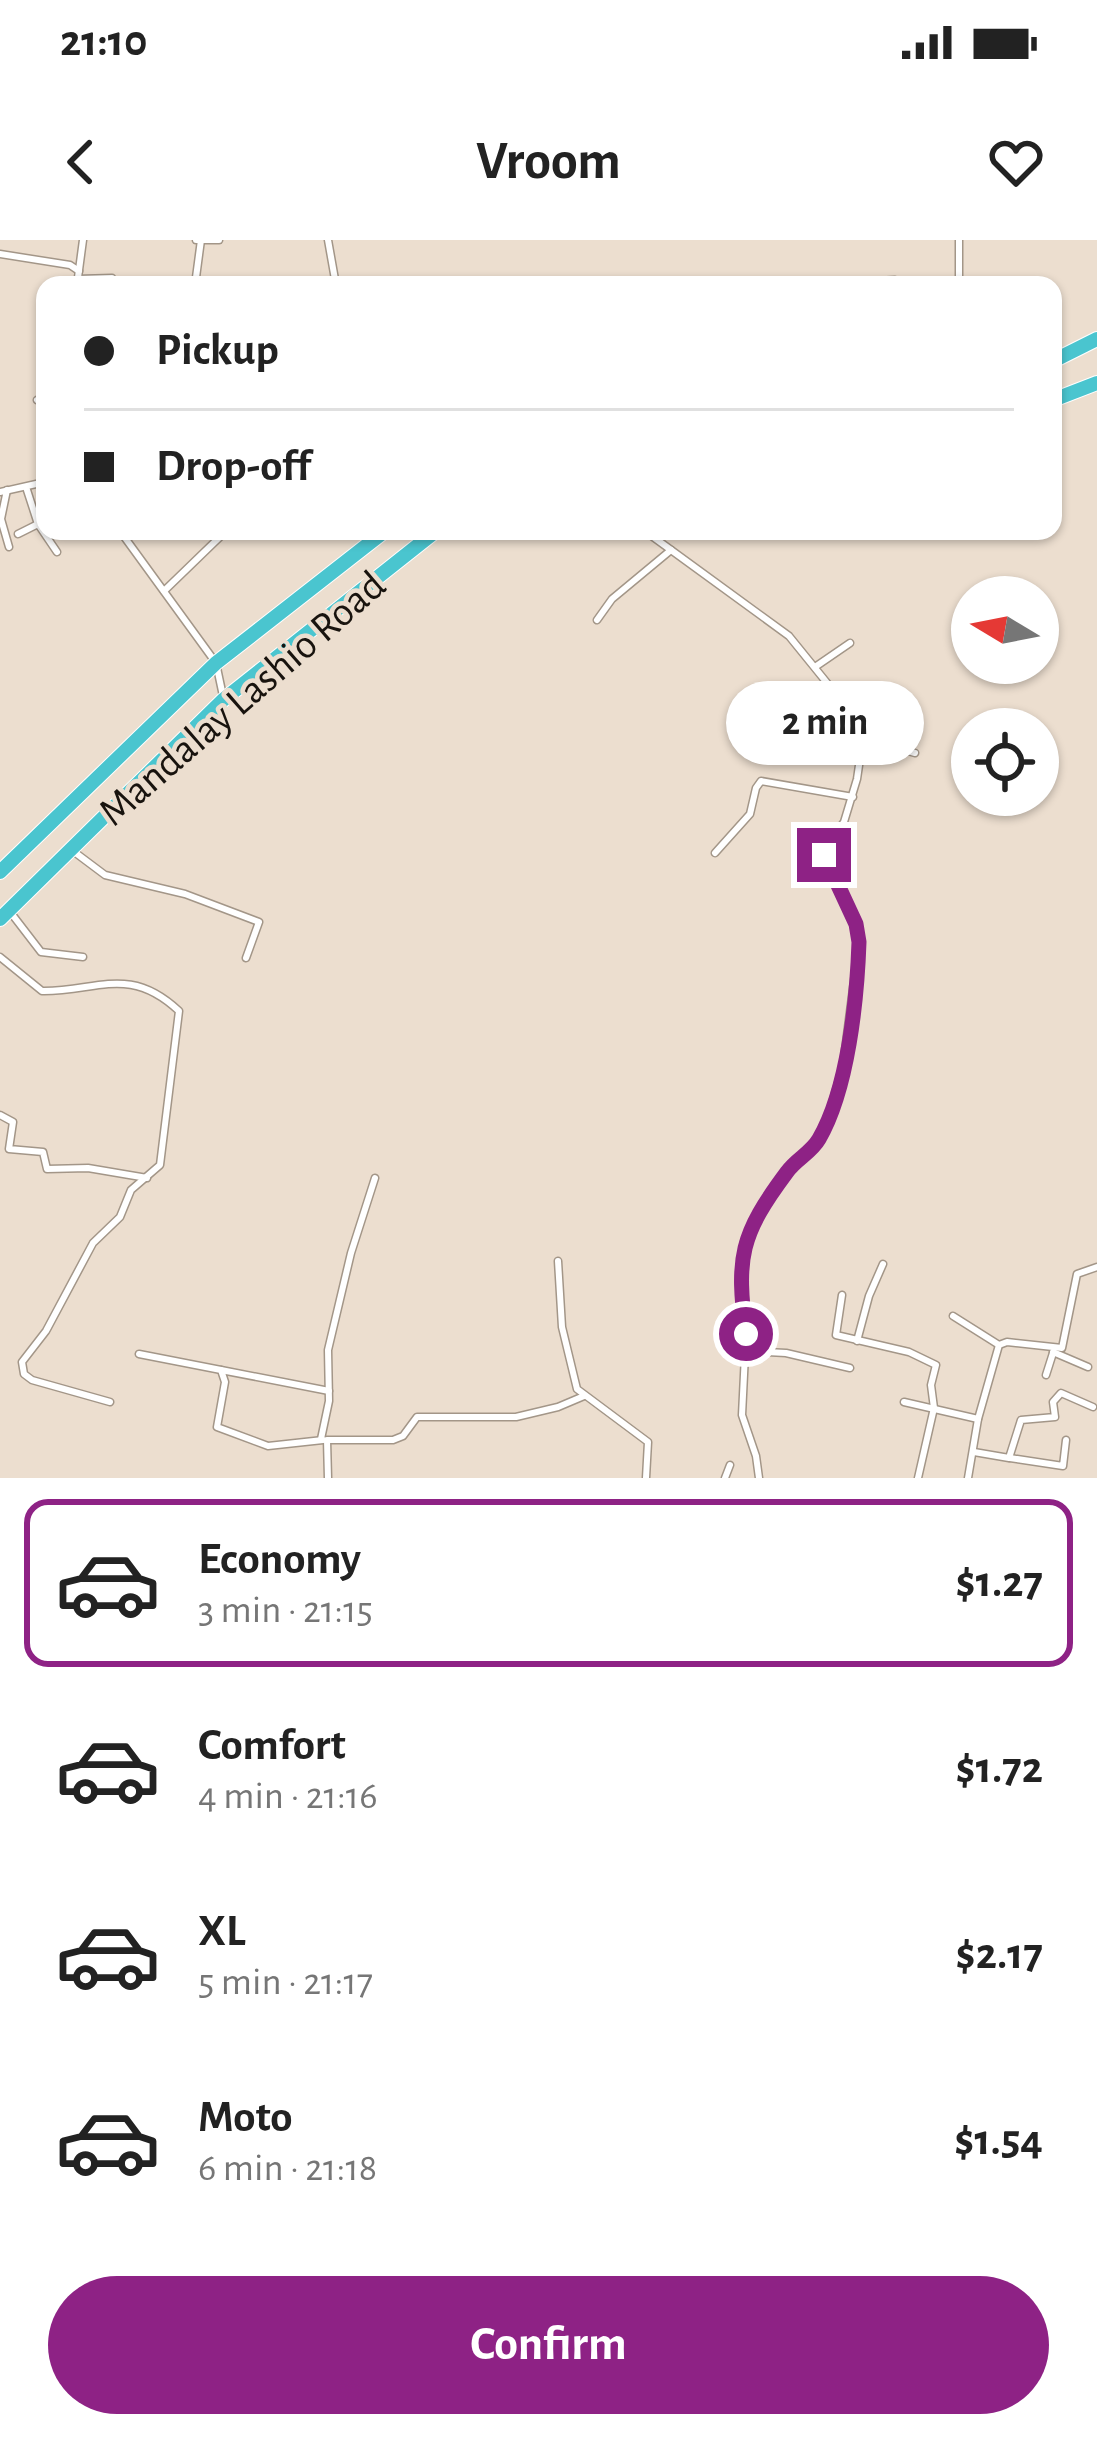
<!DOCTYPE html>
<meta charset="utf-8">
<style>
:root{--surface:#fff;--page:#f2f2f2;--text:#222;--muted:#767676;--line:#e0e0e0;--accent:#8e2285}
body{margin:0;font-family:"Alegreya Sans",sans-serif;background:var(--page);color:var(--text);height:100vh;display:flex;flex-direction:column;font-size:45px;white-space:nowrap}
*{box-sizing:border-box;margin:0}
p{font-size:39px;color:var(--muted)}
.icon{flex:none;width:66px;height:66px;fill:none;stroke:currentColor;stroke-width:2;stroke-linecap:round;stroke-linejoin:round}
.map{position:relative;height:1238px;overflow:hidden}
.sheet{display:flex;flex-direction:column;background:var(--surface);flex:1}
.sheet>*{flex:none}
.guide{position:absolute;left:36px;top:36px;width:1026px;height:264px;border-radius:24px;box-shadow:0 3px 9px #0004;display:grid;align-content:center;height:264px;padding:0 48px;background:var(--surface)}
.needle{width:78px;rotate:280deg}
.buttons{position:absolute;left:951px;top:336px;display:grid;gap:24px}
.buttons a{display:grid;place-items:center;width:108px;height:108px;border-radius:50%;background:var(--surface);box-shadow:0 3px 9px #0004;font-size:60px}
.end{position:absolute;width:54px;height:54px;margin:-27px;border:15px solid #8e2285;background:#fff;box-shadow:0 0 0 6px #fff}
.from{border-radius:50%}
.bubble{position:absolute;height:84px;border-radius:42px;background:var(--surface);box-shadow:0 3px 9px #0004;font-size:39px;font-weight:700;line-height:84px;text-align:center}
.guide b{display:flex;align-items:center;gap:42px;height:114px;font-size:45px}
.guide b+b{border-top:3px solid var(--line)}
.guide i{width:30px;height:30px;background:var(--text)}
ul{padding:21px 0 0;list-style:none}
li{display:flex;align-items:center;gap:36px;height:168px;margin:0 24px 18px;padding:0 24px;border:6px solid transparent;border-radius:24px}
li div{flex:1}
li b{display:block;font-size:45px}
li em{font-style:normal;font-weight:700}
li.on{border-color:var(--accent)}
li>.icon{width:108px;height:108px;stroke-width:1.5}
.action{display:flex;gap:24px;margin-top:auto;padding:24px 48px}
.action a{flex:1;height:138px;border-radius:72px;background:var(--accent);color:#fff;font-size:48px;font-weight:700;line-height:138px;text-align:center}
.status{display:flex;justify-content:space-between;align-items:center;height:84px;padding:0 60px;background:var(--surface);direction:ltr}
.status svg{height:33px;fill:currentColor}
header{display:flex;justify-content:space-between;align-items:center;height:156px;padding:0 48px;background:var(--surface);font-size:54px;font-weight:700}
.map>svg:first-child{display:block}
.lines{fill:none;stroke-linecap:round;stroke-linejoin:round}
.street-casing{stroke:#a39688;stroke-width:9}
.highway-casing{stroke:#fff;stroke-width:16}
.street{stroke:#fff;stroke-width:6}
.highway{stroke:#4ac5cf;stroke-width:14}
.route{stroke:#8e2285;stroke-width:15}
.labels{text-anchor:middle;stroke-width:9;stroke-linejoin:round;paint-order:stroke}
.street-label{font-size:42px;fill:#18130e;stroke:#ecdecf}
</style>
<div class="status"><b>21:10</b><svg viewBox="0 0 49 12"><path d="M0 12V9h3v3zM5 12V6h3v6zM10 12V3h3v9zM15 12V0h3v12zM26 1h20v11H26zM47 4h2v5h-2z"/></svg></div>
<header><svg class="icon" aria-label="back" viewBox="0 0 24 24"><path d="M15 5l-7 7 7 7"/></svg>Vroom<svg class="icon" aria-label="heart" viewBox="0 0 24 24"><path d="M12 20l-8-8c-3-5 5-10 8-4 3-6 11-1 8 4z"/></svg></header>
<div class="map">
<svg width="1097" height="1238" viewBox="0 0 1097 1238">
<rect width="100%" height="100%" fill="#ecdecf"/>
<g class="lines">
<defs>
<g id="street">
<polyline points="196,0 219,0"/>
<polyline points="328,0 336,45"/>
<polyline points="959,0 959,45"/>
<polyline points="0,14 70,25 79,31"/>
<polyline points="78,39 112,38"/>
<polyline points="878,41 895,40 899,45"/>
<polyline points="77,45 83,0"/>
<polyline points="195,45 201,0"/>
<polyline points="37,160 45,155"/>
<polyline points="26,247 38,284 57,312"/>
<polyline points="7,250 1,279 9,307"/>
<polyline points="0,252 45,242"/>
<polyline points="120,291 216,423 223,456"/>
<polyline points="645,291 789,396 853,475 863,498 857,539 844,582 824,609 825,620 846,659 859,702 843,826 826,884 813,908 788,930 753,982 744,1002 741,1046 746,1094 742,1175 756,1216 759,1238"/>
<polyline points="18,294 38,284"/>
<polyline points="164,351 226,291"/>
<polyline points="597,380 612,359 671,310"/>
<polyline points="815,427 850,403"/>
<polyline points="863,498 915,513"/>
<polyline points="73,611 105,635 185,654 259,682 246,718"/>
<polyline points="715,613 750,574 756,548 761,541 853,557"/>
<polyline points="11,673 41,712 83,717"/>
<path d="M0,717L42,751C96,752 129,724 179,771L160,925L131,950L120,977L93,1003L46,1091L22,1122L24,1134L32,1140L110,1162"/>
<polyline points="0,875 13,882 9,909 43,912 47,929 88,928 147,938"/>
<polyline points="558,1021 562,1087 577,1149 648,1202 646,1238"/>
<polyline points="842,1055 836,1095 909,1112 936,1125 931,1145 934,1168 918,1238"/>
<polyline points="953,1076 999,1105"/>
<polyline points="857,1101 869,1056 883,1024"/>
<polyline points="746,1111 786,1113 850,1128"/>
<polyline points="1053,1112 1088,1127"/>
<polyline points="139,1114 221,1130 225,1142 217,1187 268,1206 323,1200"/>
<polyline points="221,1130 329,1151"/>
<polyline points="1046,1135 1053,1113"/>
<polyline points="904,1162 978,1179"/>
<polyline points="321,1199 329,1161 328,1110 351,1013 375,938"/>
<polyline points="974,1212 1009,1218 1021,1180 1055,1177 1053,1162 1061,1153 1093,1167"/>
<polyline points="1010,1218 1063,1226 1066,1200"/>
<polyline points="328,1238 327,1200 393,1200 403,1196 417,1177 516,1177 558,1167 584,1156"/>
<polyline points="725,1238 730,1225"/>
<polyline points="968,1238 978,1179 999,1105 1007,1102 1062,1108 1077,1034 1097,1027"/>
</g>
<g id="highway">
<polyline points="1053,121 1097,99"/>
<polyline points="1053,160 1097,143"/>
<polyline points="0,632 216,423 385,291"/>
<polyline points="0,679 223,460 436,291"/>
</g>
</defs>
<use href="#street" class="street-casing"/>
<use href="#highway" class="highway-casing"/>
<use href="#street" class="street"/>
<use href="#highway" class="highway"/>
</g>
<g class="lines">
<path class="route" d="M746,1094C736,1017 740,995 787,932C796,919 811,913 819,899C848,849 857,760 859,702L856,684L824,615"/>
</g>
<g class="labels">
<g class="street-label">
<text transform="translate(241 457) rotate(-41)" y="15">Mandalay Lashio Road</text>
</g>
</g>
</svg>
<div class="buttons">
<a><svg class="needle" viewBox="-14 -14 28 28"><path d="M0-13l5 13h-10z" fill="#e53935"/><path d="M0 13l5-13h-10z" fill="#767676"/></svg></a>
<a><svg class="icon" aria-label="locate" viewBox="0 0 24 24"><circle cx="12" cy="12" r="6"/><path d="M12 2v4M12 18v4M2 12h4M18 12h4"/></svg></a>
</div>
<i class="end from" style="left:746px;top:1094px"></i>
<i class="end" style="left:824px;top:615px"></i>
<div class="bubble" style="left:726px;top:441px;width:198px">2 min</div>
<div class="guide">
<b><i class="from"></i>Pickup</b>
<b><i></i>Drop-off</b>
</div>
</div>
<section class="sheet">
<ul>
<li class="on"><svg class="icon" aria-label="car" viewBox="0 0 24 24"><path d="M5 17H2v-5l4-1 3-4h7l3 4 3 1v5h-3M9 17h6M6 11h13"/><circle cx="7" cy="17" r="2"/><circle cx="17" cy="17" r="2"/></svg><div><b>Economy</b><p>3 min · 21:15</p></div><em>$1.27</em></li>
<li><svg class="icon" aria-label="car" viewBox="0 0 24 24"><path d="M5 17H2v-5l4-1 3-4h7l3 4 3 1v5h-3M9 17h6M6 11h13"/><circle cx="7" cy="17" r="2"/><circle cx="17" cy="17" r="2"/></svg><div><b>Comfort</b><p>4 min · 21:16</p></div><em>$1.72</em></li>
<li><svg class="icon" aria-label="car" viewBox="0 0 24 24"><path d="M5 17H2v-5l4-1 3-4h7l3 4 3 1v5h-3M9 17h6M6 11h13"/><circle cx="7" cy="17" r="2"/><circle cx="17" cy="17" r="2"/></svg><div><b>XL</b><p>5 min · 21:17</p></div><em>$2.17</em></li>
<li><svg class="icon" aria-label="car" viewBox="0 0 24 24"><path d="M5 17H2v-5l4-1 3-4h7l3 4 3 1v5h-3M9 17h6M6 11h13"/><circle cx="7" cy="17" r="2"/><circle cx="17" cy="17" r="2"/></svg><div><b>Moto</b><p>6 min · 21:18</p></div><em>$1.54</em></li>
</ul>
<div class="action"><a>Confirm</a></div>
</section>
